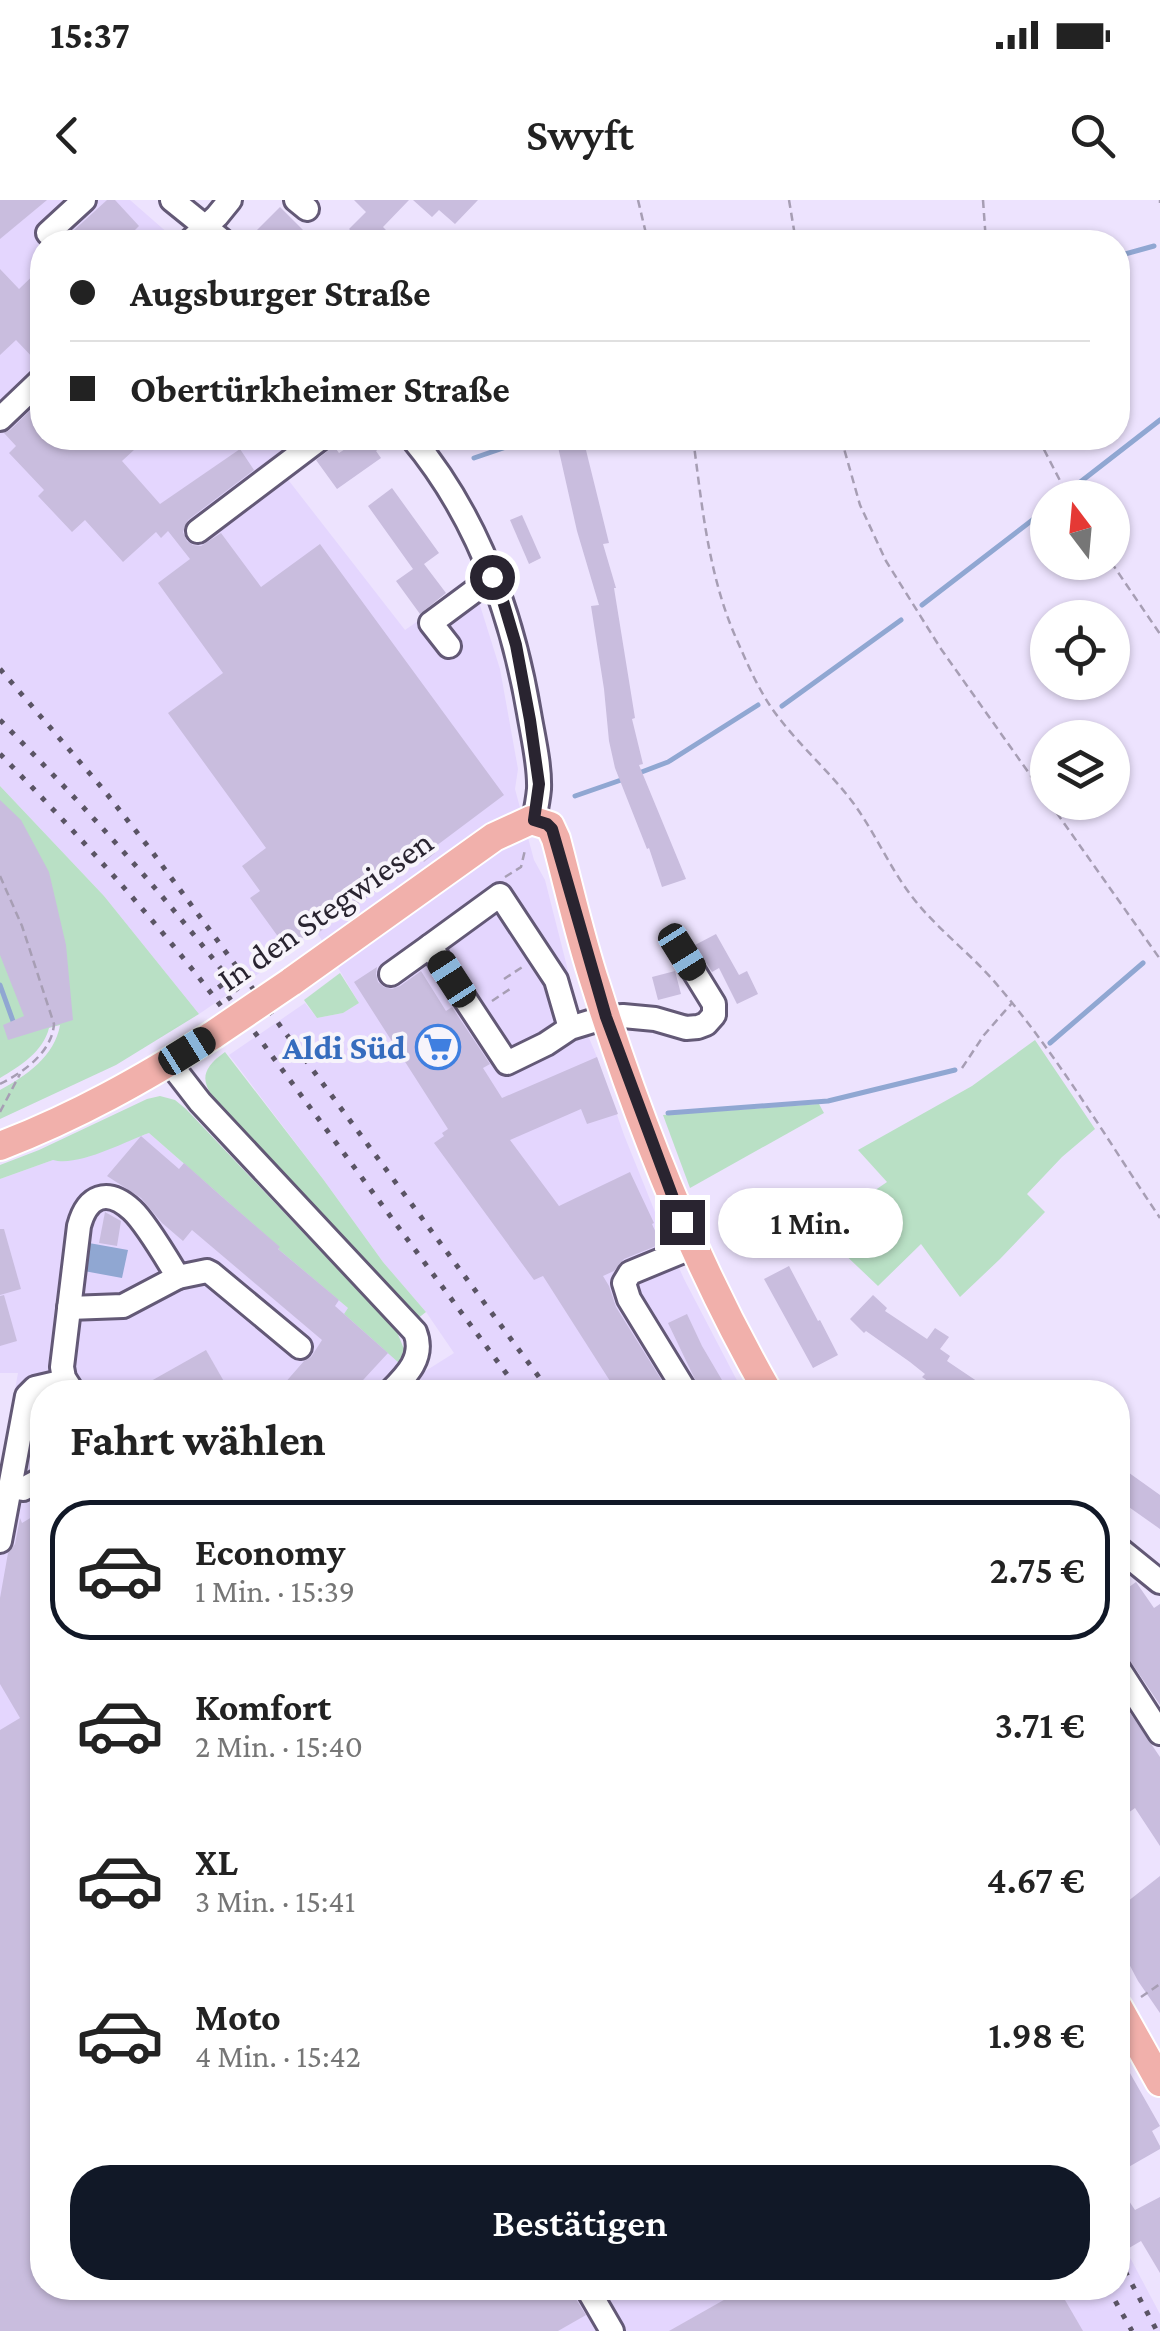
<!DOCTYPE html>
<html lang="de">
<meta charset="utf-8">
<style>
:root{--surface:#fff;--page:#f6f6f6;--text:#222;--muted:#767676;--line:#e0e0e0;--accent:#111827}
body{margin:0;font-family:"Crimson Pro",serif;background:var(--page);color:var(--text);height:100vh;display:flex;flex-direction:column;font-size:38px;white-space:nowrap}
*{box-sizing:border-box;margin:0}
p{font-size:32px;color:var(--muted)}
.icon{flex:none;width:55px;height:55px;fill:none;stroke:currentColor;stroke-width:2;stroke-linecap:round;stroke-linejoin:round}
.map{position:relative;flex:1;overflow:hidden}
.drawer{position:absolute;left:30px;top:1180px;width:1100px;height:920px;display:flex;flex-direction:column;background:var(--surface);border-radius:40px;box-shadow:0 2px 8px #0004}
.drawer>*{flex:none}
.banner{position:absolute;left:30px;top:30px;width:1100px;height:220px;border-radius:40px;box-shadow:0 2px 8px #0004;display:grid;align-content:center;height:220px;padding:0 40px;background:var(--surface)}
.needle{width:65px;rotate:344deg}
.tools{position:absolute;left:1030px;top:280px;display:grid;gap:20px}
.tools a{display:grid;place-items:center;width:100px;height:100px;border-radius:50%;background:var(--surface);box-shadow:0 2px 8px #0004;font-size:50px}
.end{position:absolute;width:45px;height:45px;margin:-22px;border:12px solid #292430;background:#fff;box-shadow:0 0 0 5px #fff}
.from{border-radius:50%}
.bubble{position:absolute;height:70px;border-radius:35px;background:var(--surface);box-shadow:0 2px 8px #0004;font-size:32px;font-weight:600;line-height:70px;text-align:center}
.car{position:absolute;width:30px;height:60px;margin:-30px -15px;border-radius:12px;box-shadow:0 0 8px 2px #0007;background:linear-gradient(#222 24%,#8ab4d8 0 40%,#222 0 76%,#8ab4d8 0 86%,#222 0)}
.banner b{display:flex;align-items:center;gap:35px;height:95px;font-size:38px}
.banner b+b{border-top:2px solid var(--line)}
.banner i{width:25px;height:25px;background:var(--text)}
ul{padding:0;list-style:none}
li{display:flex;align-items:center;gap:30px;height:140px;margin:0 20px 15px;padding:0 20px;border:5px solid transparent;border-radius:40px}
li div{flex:1}
li b{display:block;font-size:38px}
li em{font-style:normal;font-weight:600}
li.on{border-color:var(--accent)}
li>.icon{width:90px;height:90px;stroke-width:1.5}
h2{padding:0 40px;font-size:45px;line-height:120px}
.button{display:flex;gap:20px;margin-top:auto;padding:20px 40px}
.button a{flex:1;height:115px;border-radius:40px;background:var(--accent);color:#fff;font-size:40px;font-weight:600;line-height:115px;text-align:center}
.status{display:flex;justify-content:space-between;align-items:center;height:70px;padding:0 50px;background:var(--surface);direction:ltr}
.status svg{height:28px;fill:currentColor}
header{display:flex;justify-content:space-between;align-items:center;height:130px;padding:0 40px;background:var(--surface);font-size:45px;font-weight:600}
.map>svg:first-child{display:block}
.built{fill:#e4d6fe}
.green{fill:#b9e0c5}
.water{fill:#90a7d2}
.lines{fill:none;stroke-linecap:round;stroke-linejoin:round}
.stream{stroke:#90a7d2;stroke-width:5}
.building{fill:#c9bdde}
.minor-casing{stroke:#635976;stroke-width:28}
.major-casing{stroke:#fff;stroke-width:32}
.path{stroke:#a79eb4;stroke-width:2.5;stroke-dasharray:8 5;stroke-linecap:butt}
.minor{stroke:#fff;stroke-width:22}
.major{stroke:#f1b0ab;stroke-width:28}
.rail{stroke:#5a5464;stroke-width:5;stroke-dasharray:5 10;stroke-linecap:butt}
.major-bridge-casing{stroke:#fff;stroke-width:32;stroke-linecap:butt}
.major-bridge{stroke:#f1b0ab;stroke-width:28}
.route{stroke:#292430;stroke-width:12}
.labels{text-anchor:middle;stroke-width:8;stroke-linejoin:round;paint-order:stroke}
.street-label{font-size:35px;fill:#292430;stroke:#f7f4fb}
.shop-label{font-size:35px;font-weight:bold;fill:#366cbe;stroke:#f7f4fb;text-anchor:end}
</style>
<div class="status"><b>15:37</b><svg viewBox="0 0 49 12"><path d="M0 12V9h3v3zM5 12V6h3v6zM10 12V3h3v9zM15 12V0h3v12zM26 1h20v11H26zM47 4h2v5h-2z"/></svg></div>
<header><svg class="icon" aria-label="back" viewBox="0 0 24 24"><path d="M15 5l-7 7 7 7"/></svg>Swyft<svg class="icon" aria-label="search" viewBox="0 0 24 24"><circle cx="10" cy="10" r="6"/><path d="M15 15l6 6"/></svg></header>
<div class="map">
<svg width="1160" height="2131" viewBox="0 0 1160 2131">
<rect width="100%" height="100%" fill="#ede3fe"/>
<polygon class="built" points="0,0 130,0 178,42 42,42 42,238 307,238 286,277 405,430 473,383 500,469 518,569 515,589 534,660 545,680 579,814 597,857 624,935 661,1027 684,1079 743,1192 42,1192 42,2088 1118,2088 1118,2035 1160,2114 1160,2131 0,2131 0,1271 18,1173 0,1173 0,979 53,960 86,957 149,933 349,1109 345,1113 416,1177 454,1153 426,1112 383,1062 323,979 229,855 305,803 317,818 343,813 359,803 315,729 288,748 289,752 277,761 199,814 104,696 0,586"/>
<g class="green">
<path d="M0,586L104,696L199,814L116,865L0,919V890C26,876 55,856 60,825L49,828C43,852 20,866 0,878Z"/>
<polygon points="340,773 359,803 343,813 317,818 304,800"/>
<polygon points="1035,840 1095,929 1062,957 1027,994 1045,1012 1000,1059 960,1097 921,1044 878,1086 818,1029 887,982 858,950 972,886"/>
<path d="M225,852L323,979L383,1062L426,1112L417,1119L227,915C206,889 192,875 225,852Z"/>
<path d="M160,896L175,900L186,909L397,1132L404,1149L399,1163L344,1114L348,1108L278,1049L279,1047L149,933C124,942 78,967 53,960L0,979V965L39,950L147,899Z"/>
<polygon points="819,904 824,913 690,988 663,915"/>
</g>
<polygon class="water" points="89,1043 128,1050 122,1078 84,1071"/>
<g class="lines">
<g class="stream">
<polyline points="1118,56 1154,46"/>
<polyline points="474,258 532,238"/>
<polyline points="1070,290 1160,220"/>
<polyline points="922,405 1048,308"/>
<polyline points="782,506 901,420"/>
<polyline points="639,573 668,562 758,505"/>
<polyline points="575,596 624,579"/>
<polyline points="0,785 13,821"/>
<polyline points="1050,843 1143,763"/>
<polyline points="668,913 828,901 955,870"/>
</g>
</g>
<g class="building">
<polygon points="0,0 47,0 0,39"/>
<polygon points="107,0 115,0 139,26 123,42 61,42"/>
<polygon points="354,0 409,0 383,27 389,33 381,42 364,42 349,29 366,12"/>
<polygon points="413,0 478,0 455,24 439,10 432,17"/>
<polygon points="280,7 315,42 270,42 257,30"/>
<polygon points="42,67 42,164 39,164 16,140 0,155 0,69 19,89"/>
<polygon points="42,199 42,238 147,238 122,261 160,304 240,249 254,270 188,320 183,332 187,341 193,345 201,346 221,333 261,387 320,344 504,595 432,649 435,653 424,662 421,658 318,733 315,729 287,749 250,698 260,691 242,666 266,648 168,513 223,473 158,383 190,359 168,331 161,338 156,332 123,362 85,320 72,332 38,296 44,290 9,253 16,246 4,233 10,230"/>
<polygon points="362,238 376,238 382,246 376,251 381,258 337,289 316,260 334,246 339,253"/>
<polygon points="556,238 583,238 609,343 603,344 616,388 614,388 635,518 632,519 643,564 639,565 686,679 662,687 649,648 647,649 615,568 609,541 604,489 591,406 599,405 577,331"/>
<polygon points="392,288 439,353 424,364 446,393 420,414 396,381 413,369 368,306"/>
<polygon points="522,315 541,358 529,364 510,320"/>
<polygon points="0,600 21,620 49,672 66,745 73,820 8,840 3,825 24,816 0,755"/>
<polygon points="716,734 739,775 747,771 758,794 737,804 719,768 712,772 695,745"/>
<polygon points="377,767 376,774 378,782 384,787 392,789 400,786 421,771 446,811 452,807 490,864 483,868 502,898 597,857 618,914 587,924 581,909 510,940 559,1006 630,972 654,1023 652,1024 661,1044 624,1059 614,1071 603,1076 609,1086 616,1107 669,1192 617,1192 543,1076 534,1080 434,943 444,936 442,933 448,929 354,782"/>
<polygon points="675,771 681,794 658,800 652,777"/>
<polygon points="141,936 179,969 184,963 220,995 280,1047 278,1049 339,1100 335,1106 388,1153 352,1192 277,1192 304,1161 311,1157 322,1140 192,1030 183,1041 162,1023 141,998 107,976"/>
<polygon points="105,1012 121,1021 117,1046 99,1043"/>
<polygon points="0,1029 4,1029 21,1089 0,1095"/>
<polygon points="789,1066 818,1121 820,1120 838,1155 813,1168 764,1079"/>
<polygon points="4,1095 17,1141 0,1146 0,1096"/>
<polygon points="873,1095 887,1108 885,1111 927,1139 935,1128 949,1137 940,1149 950,1156 947,1161 993,1192 943,1192 922,1177 925,1174 910,1162 866,1131 864,1133 850,1119"/>
<polygon points="687,1114 702,1146 729,1192 701,1192 668,1123"/>
<polygon points="206,1150 230,1192 158,1192 151,1181"/>
<polygon points="1118,1265 1160,1295 1160,1329 1126,1305 1118,1317"/>
<polygon points="42,1311 42,2088 572,2088 574,2096 586,2115 558,2131 0,2131 0,1530 20,1518 0,1484 0,1398 8,1353 15,1344 20,1318 22,1323"/>
<polygon points="1136,1382 1154,1408 1160,1404 1160,1505 1118,1443 1118,1395"/>
<polygon points="1118,1495 1160,1557 1160,1646 1135,1608 1118,1620 1118,1573 1130,1564 1118,1545"/>
<polygon points="1160,1676 1160,1813 1138,1781 1118,1743 1118,1709"/>
<polygon points="1118,1852 1160,1926 1152,1931 1160,1946 1160,1949 1118,1973"/>
<polygon points="1160,1997 1160,2073 1141,2041 1129,2048 1118,2028 1118,2008 1129,2001 1135,2010"/>
<polygon points="745,2088 1058,2088 1083,2131 669,2131"/>
</g>
<g class="lines">
<defs>
<g id="minor">
<polyline points="172,0 224,42"/>
<polyline points="296,0 307,9"/>
<polyline points="48,33 84,0"/>
<polyline points="189,42 217,16 230,0"/>
<polyline points="0,219 42,179"/>
<path d="M412,238C477,316 512,413 529,513C533,537 540,565 539,589C538,600 536,610 534,620"/>
<polyline points="198,331 321,238"/>
<polyline points="449,446 431,423 493,377"/>
<polyline points="391,774 430,746"/>
<polyline points="570,828 556,780 500,695 430,746 507,863 546,844 570,828 606,817 623,816 655,819 686,828 698,827 706,824 714,815 714,804 682,752"/>
<path d="M169,862L200,902L415,1132C425,1157 407,1175 390,1192"/>
<polyline points="69,1108 123,1106 178,1077"/>
<path d="M73,1192L64,1178L62,1167L79,1026C87,996 107,987 132,1010C146,1023 167,1059 178,1077L207,1071L211,1073L300,1147"/>
<polyline points="686,1192 629,1099 624,1083 630,1073 693,1047"/>
<polyline points="10,1287 23,1289 42,1279"/>
<polyline points="0,1341 27,1196 35,1188 65,1181"/>
<polyline points="1118,1348 1160,1382"/>
<polyline points="1118,1468 1160,1533"/>
<polyline points="587,2088 612,2131"/>
</g>
<g id="major">
<path d="M291,782L494,637L531,620L550,626L556,639C569,688 580,738 596,786C640,927 695,1064 768,1192"/>
<path d="M0,946C78,916 143,879 213,835"/>
<polyline points="1118,1807 1160,1882"/>
</g>
</defs>
<use href="#minor" class="minor-casing"/>
<use href="#major" class="major-casing"/>
<g class="path">
<polyline points="638,0 648,42"/>
<polyline points="789,0 796,42"/>
<polyline points="983,0 986,42"/>
<polyline points="1160,0 1160,3"/>
<path d="M693,238C702,305 708,374 736,438C748,465 760,494 779,518C802,548 831,573 854,604C875,633 889,666 910,694C936,729 972,754 999,787C1060,859 1108,941 1160,1018"/>
<polyline points="841,238 860,305 886,361 941,449 1048,600"/>
<polyline points="1038,238 1069,298"/>
<polyline points="1111,362 1160,434"/>
<polyline points="1049,602 1160,759"/>
<path d="M0,676L22,726L54,824C52,852 24,872 0,884"/>
<polyline points="505,677 521,667 525,650"/>
<polyline points="504,779 524,766"/>
<polyline points="492,801 510,789"/>
<polyline points="962,868 984,835 1012,803"/>
<polyline points="0,912 20,874"/>
<polyline points="1141,1797 1160,1784"/>
</g>
<use href="#minor" class="minor"/>
<use href="#major" class="major"/>
<g class="rail">
<polyline points="0,469 103,589 150,649 550,1192"/>
<path d="M0,520C84,605 165,695 238,791"/>
<path d="M0,554C78,634 153,717 221,806"/>
<polyline points="219,784 520,1192"/>
<polyline points="1118,2058 1157,2131"/>
<polyline points="1108,2088 1132,2131"/>
</g>
<defs>
<polyline id="major-bridge" points="213,835 291,782"/>
</defs>
<use href="#major-bridge" class="major-bridge-casing"/>
<use href="#major-bridge" class="major-bridge"/>
</g>
<g class="lines">
<polyline class="route" points="492,377 503,401 516,445 530,520 539,584 534,620 547,624 552,629 606,817 682,1022"/>
</g>
<defs>
<symbol id="supermarket-ring" viewBox="-11 -11 22 22"><circle r="9.5" fill="#f7f4fb" stroke="#3f7fe0" stroke-width="1.5"/><path d="M-6-5.5h2.5l.6 2H6L4.5 2H-2.5L-4.4-4H-6ZM-1.5 3.2a1.3 1.3 0 1 0 .1 0ZM3 3.2a1.3 1.3 0 1 0 .1 0Z" fill="#3f7fe0"/></symbol>
</defs>
<g fill-rule="evenodd">
<use href="#supermarket-ring" x="413" y="822" width="50" height="50"/>
</g>
<g class="labels">
<g class="street-label">
<text transform="translate(325 710) rotate(-35)" y="12">In den Stegwiesen</text>
</g>
<g class="shop-label">
<text x="406" y="859">Aldi Süd</text>
</g>
</g>
</svg>
<div class="tools">
<a><svg class="needle" viewBox="-14 -14 28 28"><path d="M0-13l5 13h-10z" fill="#e53935"/><path d="M0 13l5-13h-10z" fill="#767676"/></svg></a>
<a><svg class="icon" aria-label="locate" viewBox="0 0 24 24"><circle cx="12" cy="12" r="6"/><path d="M12 2v4M12 18v4M2 12h4M18 12h4"/></svg></a>
<a><svg class="icon" aria-label="layers" viewBox="0 0 24 24"><path d="M12 4l9 5-9 5-9-5zM3 14l9 5 9-5"/></svg></a>
</div>
<i class="end from" style="left:492px;top:377px"></i>
<i class="end" style="left:682px;top:1022px"></i>
<div class="bubble" style="left:718px;top:988px;width:185px">1 Min.</div>
<i class="car" style="left:682px;top:752px;rotate:148deg"></i>
<i class="car" style="left:452px;top:779px;rotate:327deg"></i>
<i class="car" style="left:187px;top:851px;rotate:58deg"></i>
<div class="banner">
<b><i class="from"></i>Augsburger Straße</b>
<b><i></i>Obertürkheimer Straße</b>
</div>
<section class="drawer">
<h2>Fahrt wählen</h2>
<ul>
<li class="on"><svg class="icon" aria-label="car" viewBox="0 0 24 24"><path d="M5 17H2v-5l4-1 3-4h7l3 4 3 1v5h-3M9 17h6M6 11h13"/><circle cx="7" cy="17" r="2"/><circle cx="17" cy="17" r="2"/></svg><div><b>Economy</b><p>1 Min. · 15:39</p></div><em>2.75 €</em></li>
<li><svg class="icon" aria-label="car" viewBox="0 0 24 24"><path d="M5 17H2v-5l4-1 3-4h7l3 4 3 1v5h-3M9 17h6M6 11h13"/><circle cx="7" cy="17" r="2"/><circle cx="17" cy="17" r="2"/></svg><div><b>Komfort</b><p>2 Min. · 15:40</p></div><em>3.71 €</em></li>
<li><svg class="icon" aria-label="car" viewBox="0 0 24 24"><path d="M5 17H2v-5l4-1 3-4h7l3 4 3 1v5h-3M9 17h6M6 11h13"/><circle cx="7" cy="17" r="2"/><circle cx="17" cy="17" r="2"/></svg><div><b>XL</b><p>3 Min. · 15:41</p></div><em>4.67 €</em></li>
<li><svg class="icon" aria-label="car" viewBox="0 0 24 24"><path d="M5 17H2v-5l4-1 3-4h7l3 4 3 1v5h-3M9 17h6M6 11h13"/><circle cx="7" cy="17" r="2"/><circle cx="17" cy="17" r="2"/></svg><div><b>Moto</b><p>4 Min. · 15:42</p></div><em>1.98 €</em></li>
</ul>
<div class="button"><a>Bestätigen</a></div>
</section>
</div>
